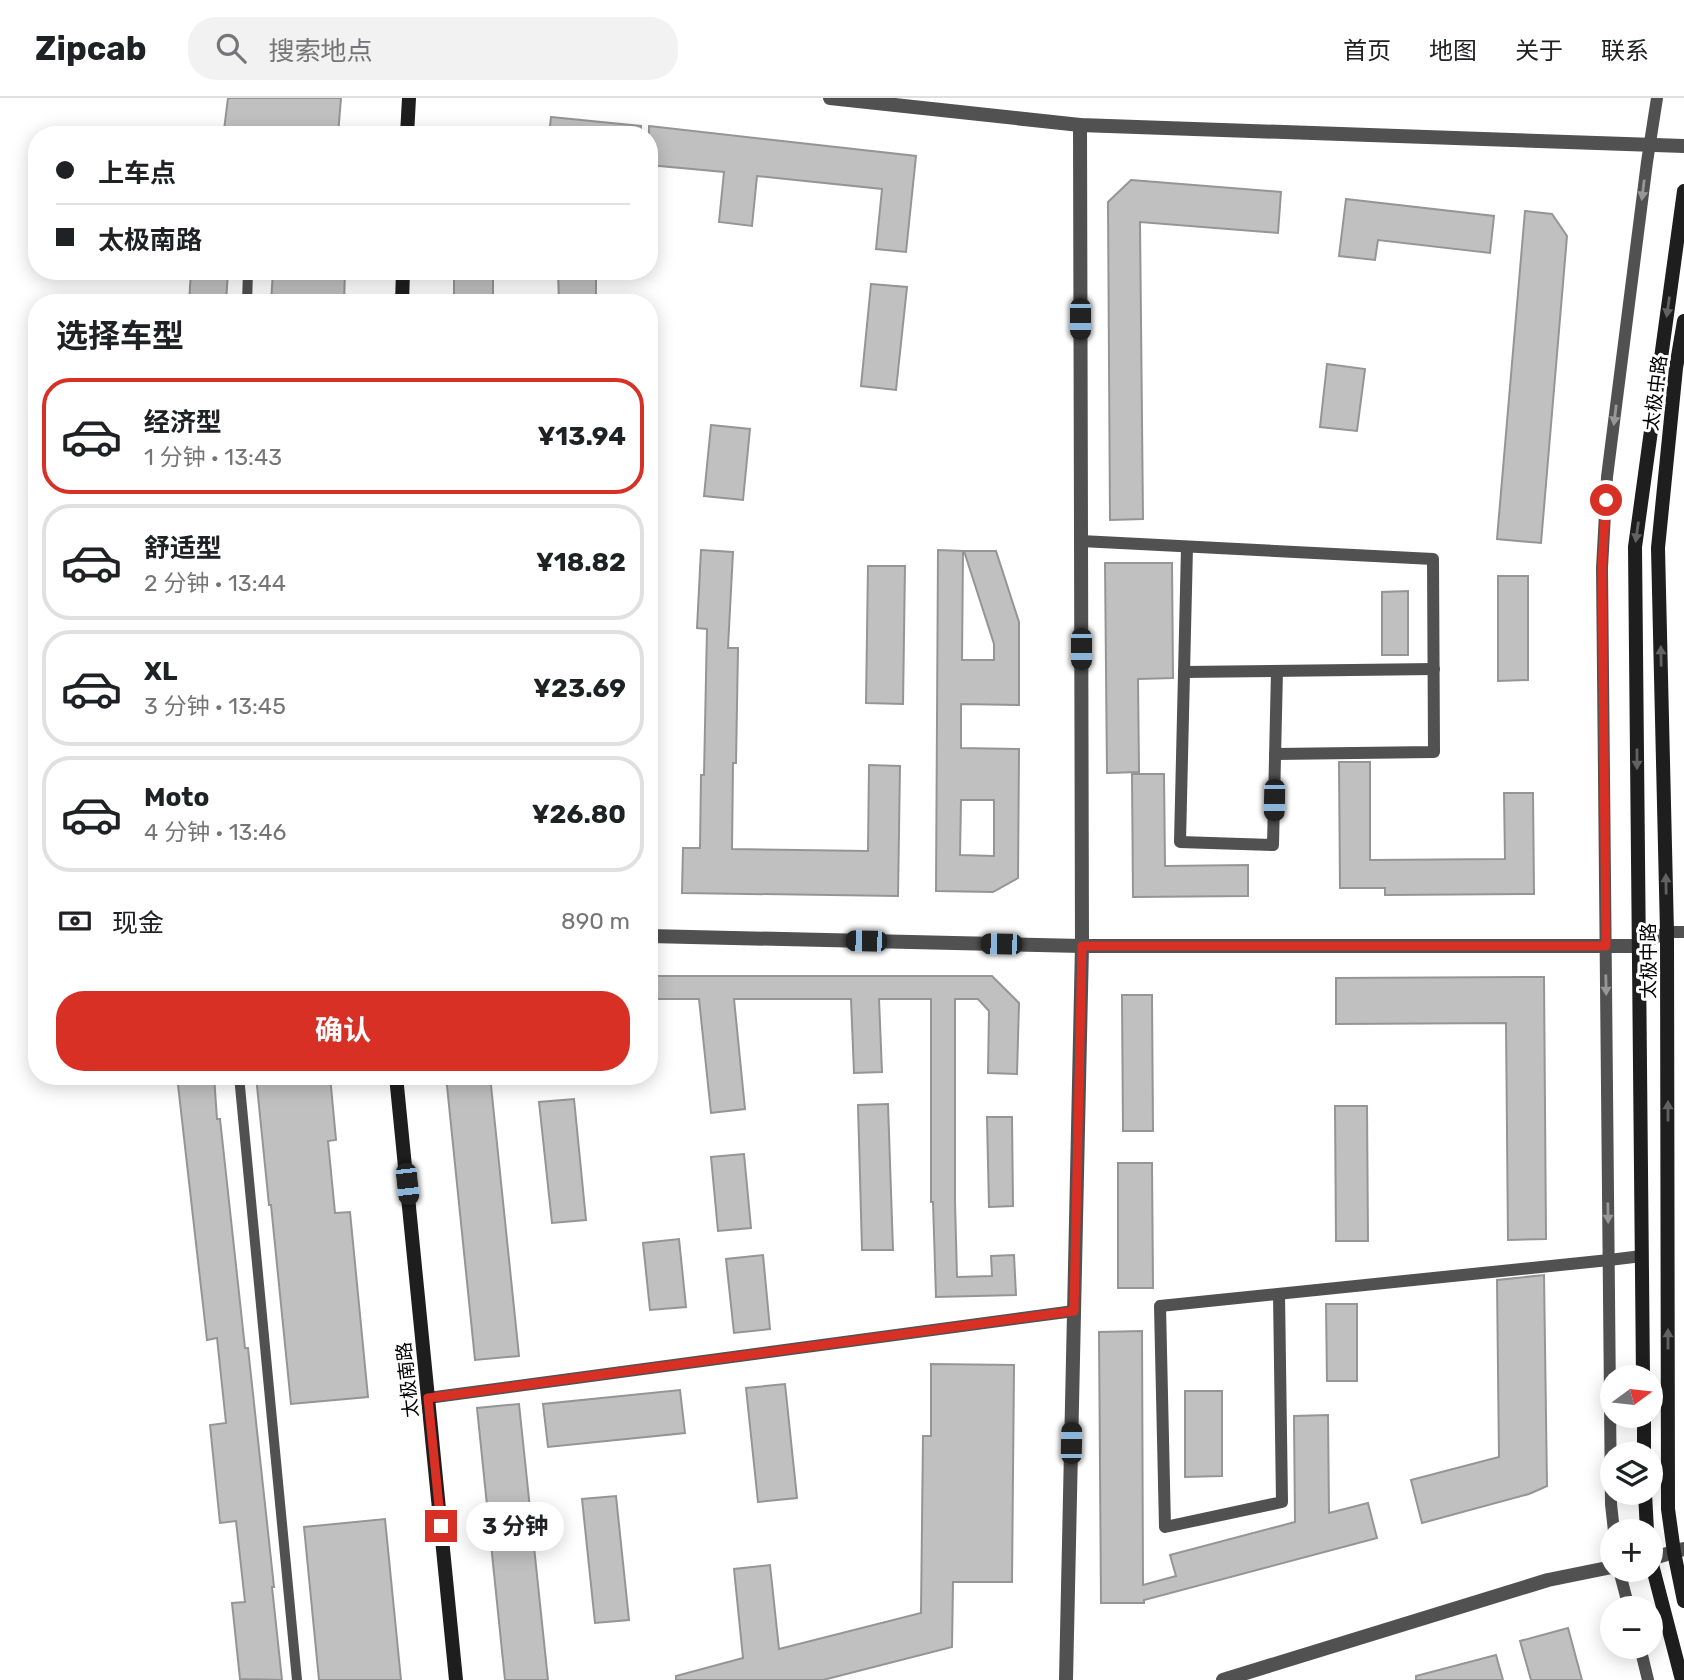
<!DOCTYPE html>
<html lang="zh">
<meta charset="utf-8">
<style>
:root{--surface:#fff;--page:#f2f2f2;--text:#202124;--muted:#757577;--line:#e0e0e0;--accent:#d93025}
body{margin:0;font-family:Rubik,"Noto Sans SC",sans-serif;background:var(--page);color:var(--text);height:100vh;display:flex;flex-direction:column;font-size:26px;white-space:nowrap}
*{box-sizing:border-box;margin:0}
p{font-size:23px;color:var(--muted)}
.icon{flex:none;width:38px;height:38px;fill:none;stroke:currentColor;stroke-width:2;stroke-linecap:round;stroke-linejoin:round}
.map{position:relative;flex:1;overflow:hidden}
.drawer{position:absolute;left:28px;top:196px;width:630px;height:791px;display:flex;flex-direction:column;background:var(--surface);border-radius:28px;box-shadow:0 4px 18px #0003}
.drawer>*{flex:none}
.hud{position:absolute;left:28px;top:28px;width:630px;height:154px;border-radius:28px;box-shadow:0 4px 18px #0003;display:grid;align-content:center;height:154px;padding:0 28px;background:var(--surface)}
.needle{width:46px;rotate:75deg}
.buttons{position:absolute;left:1600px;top:1267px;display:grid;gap:14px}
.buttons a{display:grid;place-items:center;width:63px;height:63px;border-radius:50%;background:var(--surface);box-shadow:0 4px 18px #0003;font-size:35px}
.end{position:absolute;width:32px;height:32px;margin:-16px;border:9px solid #d93025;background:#fff;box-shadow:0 0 0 4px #fff}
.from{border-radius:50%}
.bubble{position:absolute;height:49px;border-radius:24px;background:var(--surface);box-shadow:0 4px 18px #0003;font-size:23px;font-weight:700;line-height:49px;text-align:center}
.car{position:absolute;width:21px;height:42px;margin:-21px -10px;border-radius:9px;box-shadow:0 0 5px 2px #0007;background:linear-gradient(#222 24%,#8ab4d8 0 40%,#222 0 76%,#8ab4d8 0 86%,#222 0)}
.hud b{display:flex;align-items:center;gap:24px;height:66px;font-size:26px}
.hud b+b{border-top:2px solid var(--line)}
.hud i{width:18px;height:18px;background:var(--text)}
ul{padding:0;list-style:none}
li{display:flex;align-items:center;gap:21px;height:116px;margin:0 14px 10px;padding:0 14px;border:4px solid var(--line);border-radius:28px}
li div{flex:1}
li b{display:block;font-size:26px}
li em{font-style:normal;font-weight:700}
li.current{border-color:var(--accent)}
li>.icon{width:63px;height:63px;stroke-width:1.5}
h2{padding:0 28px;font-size:32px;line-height:84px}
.pay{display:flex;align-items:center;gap:18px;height:77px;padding:0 28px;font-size:26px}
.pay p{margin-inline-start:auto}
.primary-button{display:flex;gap:14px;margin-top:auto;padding:14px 28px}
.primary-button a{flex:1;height:80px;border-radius:28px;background:var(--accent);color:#fff;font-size:28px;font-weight:700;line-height:80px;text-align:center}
header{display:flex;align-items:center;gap:42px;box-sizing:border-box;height:98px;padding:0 35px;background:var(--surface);border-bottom:2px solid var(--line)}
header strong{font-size:33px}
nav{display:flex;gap:38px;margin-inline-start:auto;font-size:24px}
.search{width:490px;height:63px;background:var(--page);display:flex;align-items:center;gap:18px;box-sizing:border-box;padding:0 24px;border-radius:28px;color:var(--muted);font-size:26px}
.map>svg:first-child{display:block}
.building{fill:#c0c0c0;stroke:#959595;stroke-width:2;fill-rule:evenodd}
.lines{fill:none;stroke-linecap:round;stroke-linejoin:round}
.pedestrian{stroke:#515151;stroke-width:10}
.minor{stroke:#515151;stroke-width:12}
.tertiary{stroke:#515151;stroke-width:14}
.secondary{stroke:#1e1e1e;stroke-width:14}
.oneway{fill:#979797}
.oneway2{fill:#626262}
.route{stroke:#d93025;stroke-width:9}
.labels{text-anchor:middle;stroke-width:6;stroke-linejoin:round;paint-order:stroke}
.street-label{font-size:19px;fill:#000;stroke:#fff}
</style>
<header>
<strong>Zipcab</strong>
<div class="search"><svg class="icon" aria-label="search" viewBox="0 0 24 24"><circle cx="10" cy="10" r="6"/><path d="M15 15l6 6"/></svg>搜索地点</div>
<nav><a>首页</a><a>地图</a><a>关于</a><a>联系</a></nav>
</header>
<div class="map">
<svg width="1684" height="1582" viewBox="0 0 1684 1582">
<rect width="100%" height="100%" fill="#fff"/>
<g class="building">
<polygon points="228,0 341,0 338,37 270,37 224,32"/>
<polygon points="551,19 641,28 641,37 549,37"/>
<polygon points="649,28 916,58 906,154 876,151 882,91 757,78 752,128 719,124 724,74 649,67"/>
<polygon points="1131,82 1281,94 1278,135 1140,124 1143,421 1110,422 1108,104"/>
<polygon points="1346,101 1494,118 1490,155 1378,142 1375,162 1339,158"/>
<polygon points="1525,113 1552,116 1567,138 1541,445 1497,441"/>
<polygon points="191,173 228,173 226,205 189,205"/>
<polygon points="273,173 345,173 344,205 271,205"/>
<rect x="454" y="173" width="39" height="32"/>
<polygon points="558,173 596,173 596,205 559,205"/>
<polygon points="871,186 907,189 896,292 861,288"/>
<polygon points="1327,266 1365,271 1357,333 1320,329"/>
<polygon points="711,327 750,331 743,402 704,398"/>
<polygon points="701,452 733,454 728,550 738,550 736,665 733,665 732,751 868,753 869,667 900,668 898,798 682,795 683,750 700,750 701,677 704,677 707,531 697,530"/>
<path d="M938,452L963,453L962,562H994V546L964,453H996L1019,524V607L961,606V650L1019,651L1018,780L993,794L936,793ZM961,702H994V758L960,757Z"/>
<polygon points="1105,465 1172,465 1173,580 1138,581 1139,674 1107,675"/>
<polygon points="868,468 905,468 903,606 866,605"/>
<polygon points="1498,478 1528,478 1528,582 1498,583"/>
<polygon points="1408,493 1408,557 1382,557 1382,494"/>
<polygon points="1339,664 1370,664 1370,762 1505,761 1504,695 1533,695 1534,796 1385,797 1385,790 1340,790"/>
<polygon points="1132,676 1164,676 1165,768 1248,767 1248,798 1133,799"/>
<polygon points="655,878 992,878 1019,905 1017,976 988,975 989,913 978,901 955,901 955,1104 957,1179 992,1178 991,1158 1014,1157 1016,1197 936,1199 933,1104 931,1104 931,901 879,901 882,974 854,975 851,901 734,901 745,1011 711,1015 699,901 649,901 649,883 655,883"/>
<polygon points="1544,879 1546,1141 1508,1142 1506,925 1336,926 1336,880"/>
<polygon points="1122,897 1152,897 1153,1033 1123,1033"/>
<polygon points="177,978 214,978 217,1021 220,1021 245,1250 248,1250 274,1489 272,1489 282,1582 240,1581 232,1505 245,1504 236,1423 220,1425 210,1327 226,1325 217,1240 207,1242"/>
<polygon points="256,978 330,978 336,1042 328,1043 335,1115 350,1114 368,1299 291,1306 271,1107 269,1107"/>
<polygon points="446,978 490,978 519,1258 475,1262"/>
<polygon points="574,1001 586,1122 552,1125 539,1004"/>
<polygon points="888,1006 893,1152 862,1152 858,1007"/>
<polygon points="1335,1008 1367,1008 1368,1143 1336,1143"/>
<polygon points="987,1019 1012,1019 1013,1108 989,1109"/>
<polygon points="744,1056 751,1130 718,1133 711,1059"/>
<polygon points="1118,1065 1152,1065 1153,1190 1118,1190"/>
<polygon points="679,1141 686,1209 650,1212 643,1145"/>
<polygon points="763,1157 770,1231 734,1235 726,1161"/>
<polygon points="1544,1177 1547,1388 1529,1396 1422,1425 1411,1382 1499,1359 1497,1182"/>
<polygon points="1326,1206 1357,1206 1357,1283 1327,1283"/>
<polygon points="1142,1233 1143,1487 1176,1478 1170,1457 1295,1424 1294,1318 1328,1317 1329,1415 1368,1405 1377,1440 1144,1502 1144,1505 1101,1505 1099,1234"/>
<polygon points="931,1266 1014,1267 1012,1484 953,1484 952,1549 823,1582 676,1582 676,1578 743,1560 734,1471 770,1467 779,1551 921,1515 923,1338 931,1338"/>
<polygon points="785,1286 797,1400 758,1404 746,1290"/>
<polygon points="680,1292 685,1335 548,1349 543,1306"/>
<polygon points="1185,1293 1222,1293 1222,1378 1185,1379"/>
<polygon points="519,1306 548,1582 505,1582 477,1310"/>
<polygon points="616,1398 629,1522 595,1525 582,1401"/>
<polygon points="385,1421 401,1582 319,1582 304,1429"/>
<polygon points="1568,1530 1582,1582 1531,1582 1520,1543"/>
<polygon points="1496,1557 1503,1582 1416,1582 1416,1578"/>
</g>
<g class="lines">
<g class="pedestrian">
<polyline points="247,205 248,173"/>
<polyline points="239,978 297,1582"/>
</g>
<g class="minor">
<polyline points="1081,443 1433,461 1434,654 1275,656"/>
<polyline points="1187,449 1180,744 1273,747 1277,573"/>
<polyline points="1184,574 1434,571"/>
<polyline points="1638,848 1667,834 1684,834"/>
<polyline points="1279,1196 1282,1404 1165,1429 1160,1208 1609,1162 1642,1158"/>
<polyline points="428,1300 1074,1213"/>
<polyline points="1614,1433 1611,1406 1602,470 1607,379 1647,64 1657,0"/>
<polyline points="1619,1472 1629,1510"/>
<polyline points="1640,1549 1648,1582"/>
</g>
<g class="tertiary">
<polyline points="830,0 1080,27 1684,48"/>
<polyline points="649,838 1082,848 1638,848"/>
<polyline points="1650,1461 1684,1451"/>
<polyline points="1066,1582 1082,848 1080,27"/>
<polyline points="1223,1582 1548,1482 1612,1469"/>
</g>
<g class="secondary">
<polyline points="407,37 409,0"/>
<polyline points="402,205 403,173"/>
<polyline points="1684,223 1676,270 1658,450 1667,834 1668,1411 1674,1454 1684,1503"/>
<polyline points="396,978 456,1582"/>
<polyline points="1643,1279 1635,449 1684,93"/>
<polyline points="1644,1318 1644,1356"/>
<polyline points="1645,1395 1647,1433"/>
<polyline points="1650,1459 1682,1582"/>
</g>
</g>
<defs><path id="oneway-solid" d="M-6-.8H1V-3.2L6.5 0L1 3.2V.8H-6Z" transform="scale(1.75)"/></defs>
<g class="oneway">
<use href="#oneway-solid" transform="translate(1643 92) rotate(97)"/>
<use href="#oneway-solid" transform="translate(1615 317) rotate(97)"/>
<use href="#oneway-solid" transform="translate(1606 887) rotate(89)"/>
<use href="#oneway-solid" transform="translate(1608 1115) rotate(89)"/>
</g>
<g class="oneway2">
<use href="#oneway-solid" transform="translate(1668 209) rotate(98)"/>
<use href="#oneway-solid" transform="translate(1637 434) rotate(98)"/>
<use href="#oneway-solid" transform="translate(1661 558) rotate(-91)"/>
<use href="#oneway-solid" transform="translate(1637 661) rotate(90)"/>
<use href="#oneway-solid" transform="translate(1666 786) rotate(-91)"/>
<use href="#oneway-solid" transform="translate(1668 1013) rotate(-90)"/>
<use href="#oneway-solid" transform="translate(1668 1241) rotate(-90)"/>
</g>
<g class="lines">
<polyline class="route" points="441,1428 428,1300 1074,1213 1082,848 1606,848 1602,470 1606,402"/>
</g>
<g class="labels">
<g class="street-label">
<text transform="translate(1655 295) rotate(-83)" y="7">太极中路</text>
<text transform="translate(1648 863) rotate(-90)" y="7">太极中路</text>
<text transform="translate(407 1282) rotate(-96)" y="7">太极南路</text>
</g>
</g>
</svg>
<div class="buttons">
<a><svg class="needle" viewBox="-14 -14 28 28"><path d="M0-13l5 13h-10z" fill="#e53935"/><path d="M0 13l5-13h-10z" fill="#757577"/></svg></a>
<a><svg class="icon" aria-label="layers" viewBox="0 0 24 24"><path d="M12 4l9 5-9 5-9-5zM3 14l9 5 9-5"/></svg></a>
<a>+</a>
<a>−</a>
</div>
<i class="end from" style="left:1606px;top:402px"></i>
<i class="end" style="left:441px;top:1428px"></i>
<div class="bubble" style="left:466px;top:1404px;width:98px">3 分钟</div>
<i class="car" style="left:1080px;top:221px;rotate:180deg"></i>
<i class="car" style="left:1081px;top:551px;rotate:180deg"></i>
<i class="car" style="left:1274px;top:702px;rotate:181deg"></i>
<i class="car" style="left:866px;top:843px;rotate:271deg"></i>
<i class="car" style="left:1001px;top:846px;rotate:271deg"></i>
<i class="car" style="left:407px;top:1086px;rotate:174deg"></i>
<i class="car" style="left:1071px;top:1345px;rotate:1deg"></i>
<div class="hud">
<b><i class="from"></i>上车点</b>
<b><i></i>太极南路</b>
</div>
<section class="drawer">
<h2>选择车型</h2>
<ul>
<li class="current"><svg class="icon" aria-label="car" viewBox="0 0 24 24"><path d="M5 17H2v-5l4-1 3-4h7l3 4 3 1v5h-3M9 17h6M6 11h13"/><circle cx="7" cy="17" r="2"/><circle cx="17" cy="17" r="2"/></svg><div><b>经济型</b><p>1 分钟 · 13:43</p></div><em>¥13.94</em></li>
<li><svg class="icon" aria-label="car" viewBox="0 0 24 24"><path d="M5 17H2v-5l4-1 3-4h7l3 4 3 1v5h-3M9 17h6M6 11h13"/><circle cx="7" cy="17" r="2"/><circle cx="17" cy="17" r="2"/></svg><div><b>舒适型</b><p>2 分钟 · 13:44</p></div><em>¥18.82</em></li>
<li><svg class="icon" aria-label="car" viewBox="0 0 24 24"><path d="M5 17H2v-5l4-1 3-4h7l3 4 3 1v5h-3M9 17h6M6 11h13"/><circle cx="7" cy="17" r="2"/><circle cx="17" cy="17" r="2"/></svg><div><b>XL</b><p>3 分钟 · 13:45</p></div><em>¥23.69</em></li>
<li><svg class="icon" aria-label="car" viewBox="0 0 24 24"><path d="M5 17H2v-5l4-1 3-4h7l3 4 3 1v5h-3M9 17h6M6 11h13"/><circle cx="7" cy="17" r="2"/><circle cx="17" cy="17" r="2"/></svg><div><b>Moto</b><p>4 分钟 · 13:46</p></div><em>¥26.80</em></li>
</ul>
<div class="pay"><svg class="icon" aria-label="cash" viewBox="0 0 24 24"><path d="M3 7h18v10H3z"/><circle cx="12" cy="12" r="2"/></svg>现金<p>890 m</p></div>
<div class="primary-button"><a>确认</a></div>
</section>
</div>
